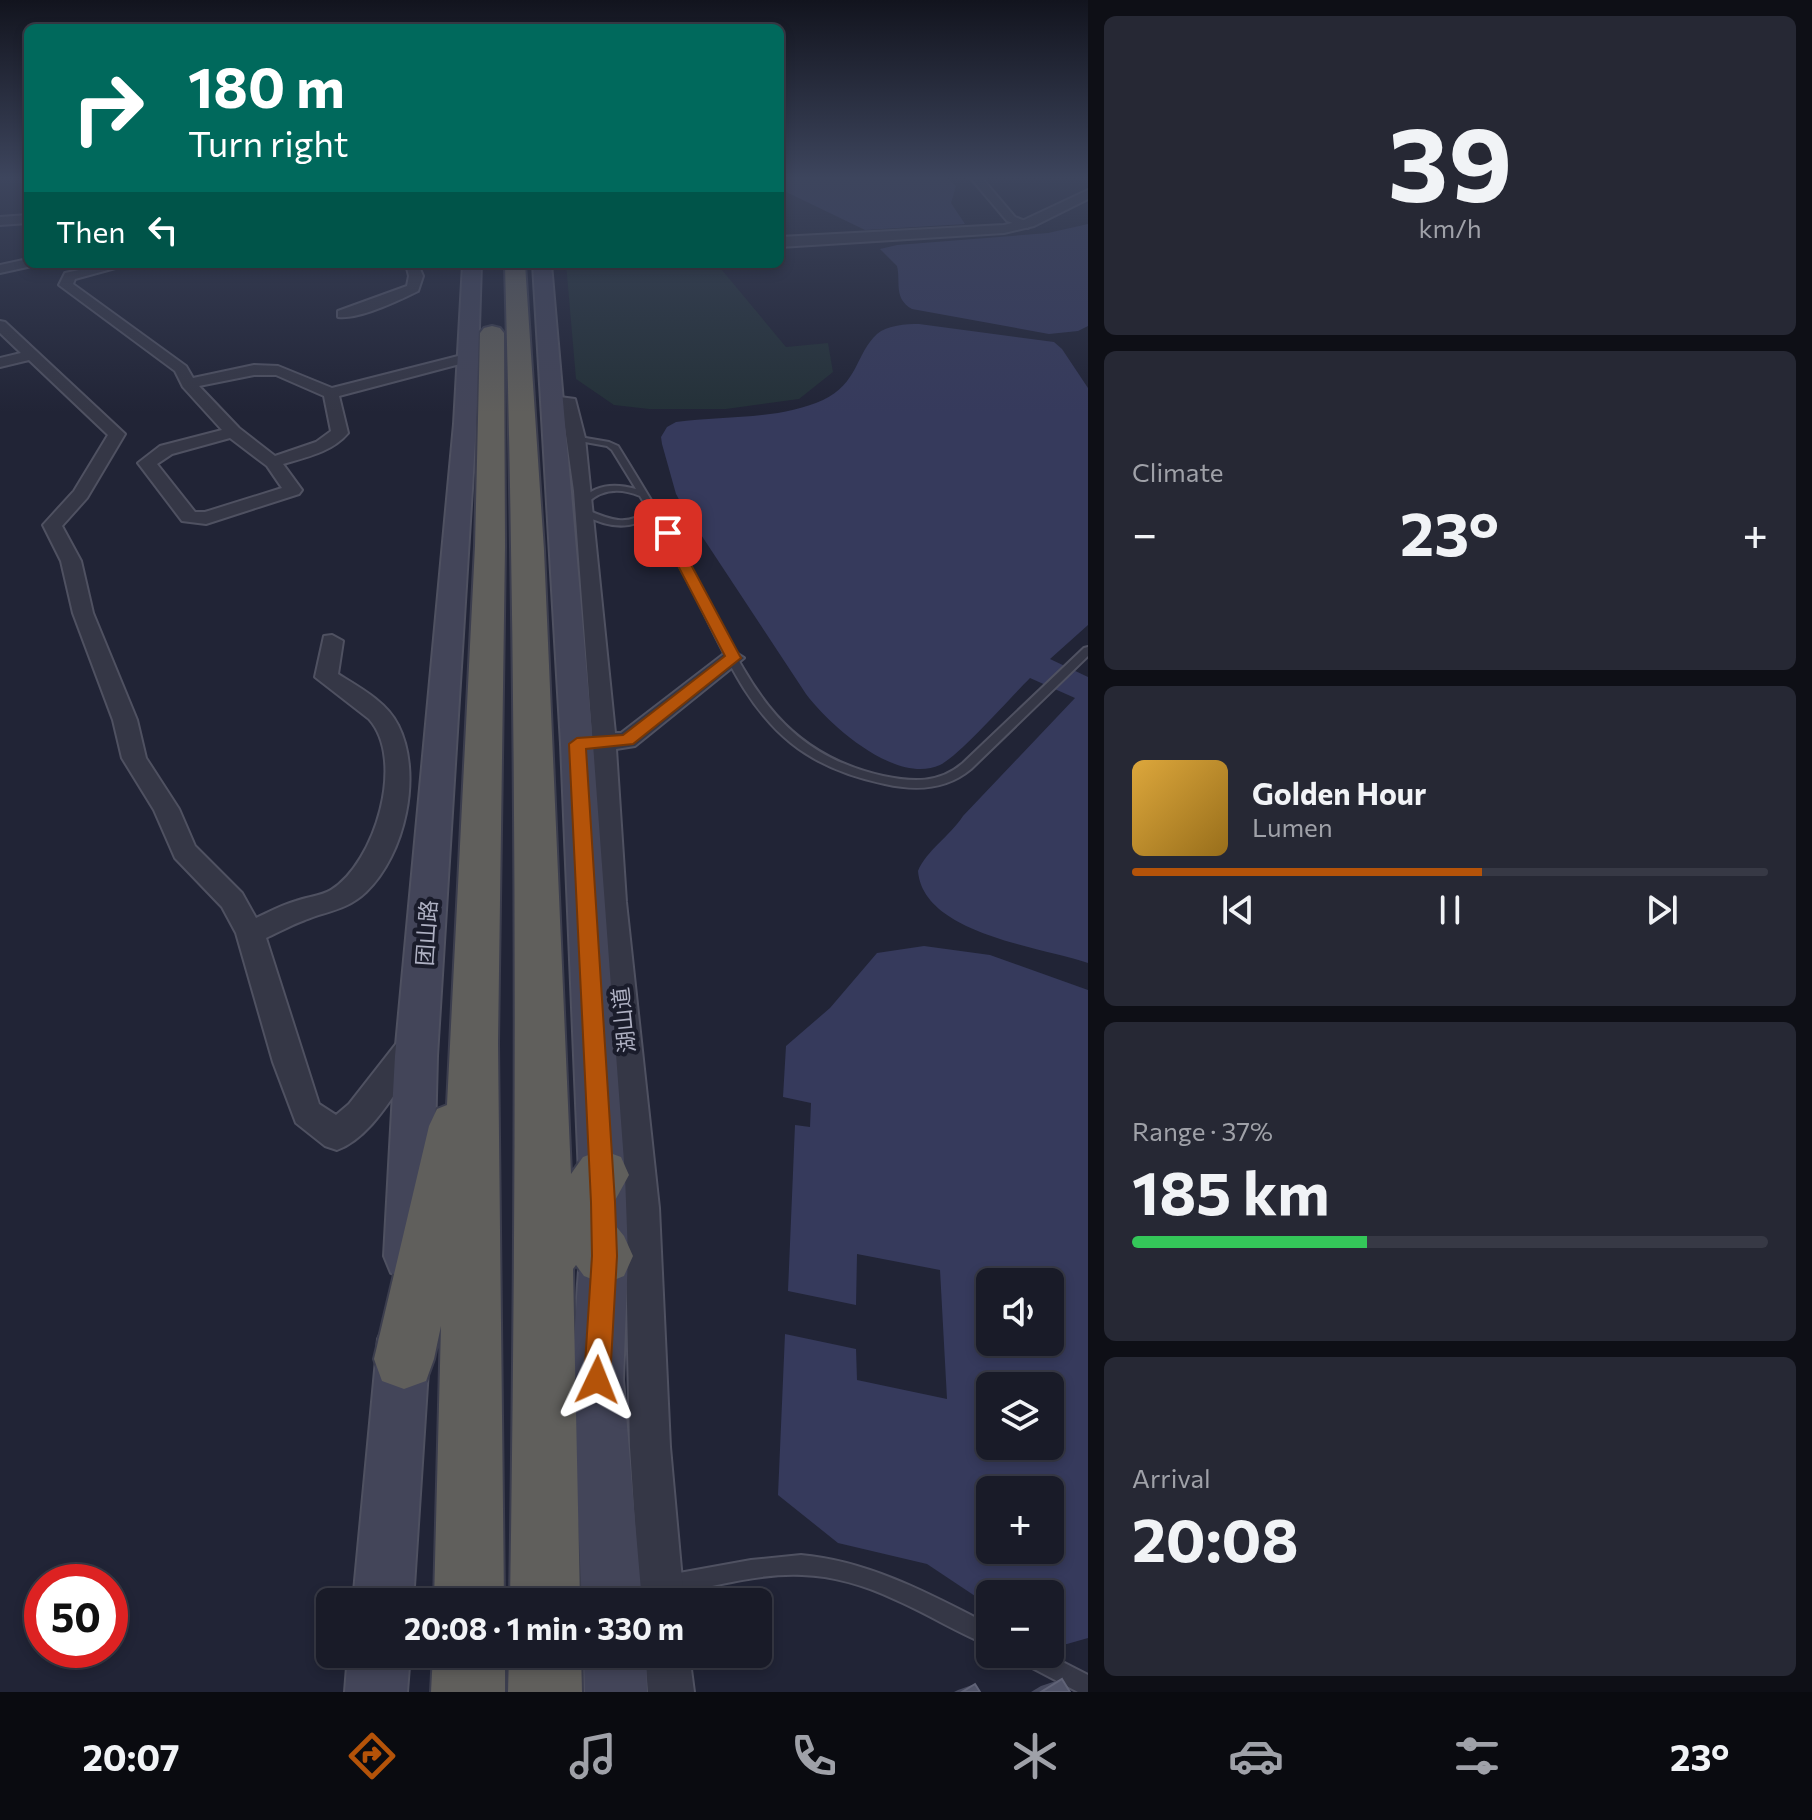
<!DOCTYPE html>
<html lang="en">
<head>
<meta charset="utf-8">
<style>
  body { margin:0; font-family:Commissioner,"Noto Sans SC",sans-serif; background:#262834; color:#f1f3f6; height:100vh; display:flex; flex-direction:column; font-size:30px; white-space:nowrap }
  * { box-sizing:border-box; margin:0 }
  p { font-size:26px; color:#9fa1a8 }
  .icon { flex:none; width:44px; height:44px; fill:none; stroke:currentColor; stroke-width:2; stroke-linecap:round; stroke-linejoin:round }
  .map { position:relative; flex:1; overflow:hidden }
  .panel { display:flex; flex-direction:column; gap:16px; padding:16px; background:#0e0f16; width:724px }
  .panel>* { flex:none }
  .guide { position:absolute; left:24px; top:24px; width:760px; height:244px; border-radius:12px; box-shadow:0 4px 12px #0003,0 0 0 2px #373945; background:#00695c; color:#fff; overflow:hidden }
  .controls { position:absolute; left:976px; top:1268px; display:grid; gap:16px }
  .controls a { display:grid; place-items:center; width:88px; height:88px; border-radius:12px; background:#191b28; box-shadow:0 4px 12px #0003,0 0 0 2px #373945; font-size:40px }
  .speed { position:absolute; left:24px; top:1564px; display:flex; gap:16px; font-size:40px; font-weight:700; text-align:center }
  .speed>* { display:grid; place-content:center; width:104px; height:104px; border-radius:50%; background:#191b28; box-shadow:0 4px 12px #0003,0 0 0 2px #373945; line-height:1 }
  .speed .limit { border:12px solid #d22; background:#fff; color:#111 }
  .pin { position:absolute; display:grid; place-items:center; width:68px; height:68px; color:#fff; margin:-34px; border-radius:16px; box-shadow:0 4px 12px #0006 }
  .me { position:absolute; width:88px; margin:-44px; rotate:2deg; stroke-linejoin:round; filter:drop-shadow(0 0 6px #0008) }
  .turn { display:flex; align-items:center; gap:28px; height:168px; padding:0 32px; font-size:36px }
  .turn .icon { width:104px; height:104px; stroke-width:2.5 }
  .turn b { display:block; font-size:56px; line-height:68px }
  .then { display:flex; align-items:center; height:76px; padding:0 32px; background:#0003; gap:16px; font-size:30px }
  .big { font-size:60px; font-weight:700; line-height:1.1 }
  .panel .card { flex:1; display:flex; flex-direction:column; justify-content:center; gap:12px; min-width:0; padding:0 28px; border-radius:12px; background:#262834 }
  .panel .dial { align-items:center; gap:0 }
  .dial b { font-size:104px; line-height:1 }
  .song { display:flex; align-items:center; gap:24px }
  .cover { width:96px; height:96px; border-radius:12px; background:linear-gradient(135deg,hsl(40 70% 55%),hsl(40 70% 35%)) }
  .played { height:8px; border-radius:4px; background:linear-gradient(90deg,#b45309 55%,#373945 55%) }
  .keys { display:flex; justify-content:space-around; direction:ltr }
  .heat { display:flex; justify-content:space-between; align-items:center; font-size:44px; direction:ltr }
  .charge { height:12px; border-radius:6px; background:linear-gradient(90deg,#34c759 37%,#373945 0) }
  .trip { position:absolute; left:316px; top:1588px; width:456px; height:80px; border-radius:12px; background:#191b28; box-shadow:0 4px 12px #0003,0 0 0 2px #373945; font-weight:700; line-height:80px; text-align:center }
  .tabs { display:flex; height:128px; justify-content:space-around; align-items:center; background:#0a0b10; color:#9fa1a8 }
  .tabs .icon { width:56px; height:56px }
  .tabs .on { color:#b45309 }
  .tabs b { font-size:36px; color:#f1f3f6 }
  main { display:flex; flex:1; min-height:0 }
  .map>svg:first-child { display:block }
  .green { fill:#243138 }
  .water { fill:#363a5c; fill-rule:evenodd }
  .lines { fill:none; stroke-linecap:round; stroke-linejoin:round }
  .service-casing { stroke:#4f5161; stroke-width:4 }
  .minor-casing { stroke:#4f5161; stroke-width:4 }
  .tertiary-casing { stroke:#4f5161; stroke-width:4 }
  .secondary-casing { stroke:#4f5161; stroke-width:4 }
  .trunk-casing { stroke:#3c3e4e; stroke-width:4 }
  .service { fill:#353746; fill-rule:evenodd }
  .minor { fill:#353746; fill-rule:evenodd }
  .tertiary { fill:#353746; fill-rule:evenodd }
  .secondary { fill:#434559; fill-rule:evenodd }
  .trunk { fill:#605f5c; fill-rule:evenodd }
  .wall { fill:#46495e }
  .building { fill:#515469; stroke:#606377; stroke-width:2 }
  .route { fill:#b45309; stroke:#753606; stroke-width:2 }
  .labels { text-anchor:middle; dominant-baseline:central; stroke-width:8; stroke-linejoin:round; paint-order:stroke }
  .street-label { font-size:22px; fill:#afb1c3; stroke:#1a1c2b }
</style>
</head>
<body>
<main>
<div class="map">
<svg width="1088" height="1692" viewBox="0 0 1088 1692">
  <rect width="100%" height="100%" fill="#212436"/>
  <!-- green -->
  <path class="green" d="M566 264H717L786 347 828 343 833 372 799 399 726 409H649L614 405 576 379Z"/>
  <!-- water -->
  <g class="water">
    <path d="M780 176H946L956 186 951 203 965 224 865 230 780 189Z"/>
    <path d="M1088 224V326L1078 331 1049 334 912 309C893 298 901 282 897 266L880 249 897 245 1048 233Z"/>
    <path d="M919 324 1054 342 1062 349 1088 388V625L1050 659 1088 677V963C1041 947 923 934 918 871 926 851 950 836 963 816L1075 698 1030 678C1012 696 959 756 940 765 897 785 831 727 806 694L686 512 676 494 662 444 661 437 667 427 676 422C723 416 779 420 823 400 858 384 856 353 877 334 887 325 906 324 919 324Z"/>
    <path d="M924 946 990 955 1088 990V1638L1067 1644H1050V1594H990V1606L927 1564 838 1543 778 1495 785 1334 856 1349 857 1380 947 1399 940 1270 857 1254 856 1305 788 1291 795 1125 810 1127 811 1103 783 1097 786 1046 830 1008 877 953ZM990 1282H1050V1342H990ZM990 1386H1050V1446H990ZM990 1490H1050V1550H990Z"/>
  </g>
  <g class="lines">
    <defs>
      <g id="service">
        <path d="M574 436 609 442 618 446C646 491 673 536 698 582 745 672 772 751 883 776 912 782 939 784 963 763L1084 648 1088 647V656L971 769C946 790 916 791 885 784 851 777 817 764 791 743 746 707 723 650 698 601 683 571 667 543 651 515 630 532 604 526 582 514V510L585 509C606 518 628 529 648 509L640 496C621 488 603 488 587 503H581L580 501C595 484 615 483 636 489L612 450 607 446 574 440Z"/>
        <path d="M801 1555C869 1561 930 1594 990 1625V1646C958 1633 928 1614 896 1600 867 1586 834 1576 802 1575 757 1573 712 1587 668 1595L661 1592 658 1585 661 1578 668 1575 751 1560Z"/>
        <path d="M1016 1654H1047L1088 1675V1692H1078L1019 1661Z"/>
      </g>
      <g id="minor">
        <path d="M969 176H980L1015 217 1028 222V228L1007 221Z"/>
        <path d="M28 259V264L32 266 0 273V265Z"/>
        <path d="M107 264H130L75 279 73 284 186 366 193 378 254 365 278 366 332 388 470 353 477 357 475 360 339 396 348 433C332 452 307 457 283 464L302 490 299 494 206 524 182 521 138 463 160 446 222 430 183 387 175 371 59 285 65 273ZM254 375H276L324 396 331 431 316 442 275 456 239 428 199 386ZM230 438 267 466 282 488 205 512H195L157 464 172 454Z"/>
        <path d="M406 264H418L423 276 418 291C400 300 358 320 338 317V311L407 286 409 276Z"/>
        <path d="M0 321 5 322 125 434 87 498 62 526 81 561 93 613 137 720 146 758 179 809 195 846 242 893 256 918C269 912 282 905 296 901 307 897 321 896 331 890 375 863 406 760 369 719L315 677 324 636 332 635 343 641 338 674C359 687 387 702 398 725 423 774 405 855 366 892 347 910 327 911 305 920 291 925 279 932 266 938L319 1104 336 1115 349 1104 396 1044C408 1039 415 1042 427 1047L431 1056 427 1065 413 1068C392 1096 371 1137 337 1150L325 1146 296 1123 273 1062 236 933 222 907 175 858 154 810 122 758 113 720 73 613 61 561 43 525 74 491 108 435 29 360 0 367V358L21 353 0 333Z"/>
        <path d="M552 396 575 399 585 438 615 733H621L725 653 733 651 744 658 635 746 616 749 626 902 659 1208 670 1447 684 1602H640L630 1447 625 1208 598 902 593 751 581 749 577 743 581 737 592 735 574 491 562 406 546 404 544 401Z"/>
        <path d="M645 1654H689L694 1692H648Z"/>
      </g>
      <g id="tertiary">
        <path d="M1088 190V199L1034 226 1004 233 780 247V237L1004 225 1024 220Z"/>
        <path d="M28 215V223L0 225V217Z"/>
      </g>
      <g id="secondary">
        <path d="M463 264H481L476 424 437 1056 432 1256 425 1273 408 1280 391 1273 384 1256 395 1056 454 424Z"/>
        <path d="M533 264H551L593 744 625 1175 628 1256 623 1380 642 1602H582L571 1380 580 1256 579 1175 561 744Z"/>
        <path d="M404 1313 422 1321 430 1339 413 1602H353L378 1339 386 1321Z"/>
        <path d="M348 1654H410L407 1692H345Z"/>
        <path d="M584 1654H646L647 1692H585Z"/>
      </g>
      <g id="trunk">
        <path d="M505 264H525L544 550 571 1174 583 1157 602 1150 621 1157 629 1175 607 1215 624 1236 633 1256 624 1276 604 1284 584 1276 576 1265 573 1269 580 1602H510C517 1156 517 710 505 264Z"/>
        <path d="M492 326 500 328 504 333 505 546 498 1043 504 1602H434L441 1326 434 1359 426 1381 404 1389 382 1381 374 1359 429 1126 437 1109 447 1105 475 546 480 333 484 328Z"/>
        <path d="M433 1654H505V1692H431Z"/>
        <path d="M509 1654H581L582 1692H508Z"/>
      </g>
    </defs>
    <!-- service casing -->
    <use href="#service" class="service-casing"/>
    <!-- minor casing -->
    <use href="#minor" class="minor-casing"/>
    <!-- tertiary casing -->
    <use href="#tertiary" class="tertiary-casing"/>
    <!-- secondary casing -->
    <use href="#secondary" class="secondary-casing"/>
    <!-- trunk casing -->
    <use href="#trunk" class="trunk-casing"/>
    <!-- service -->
    <use href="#service" class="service"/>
    <!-- minor -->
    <use href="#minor" class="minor"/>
    <!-- tertiary -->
    <use href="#tertiary" class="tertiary"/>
    <!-- secondary -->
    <use href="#secondary" class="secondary"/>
    <!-- trunk -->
    <use href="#trunk" class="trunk"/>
  </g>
  <!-- wall -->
  <g class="wall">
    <path d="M1062 1679 1070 1692H1031L1041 1686Z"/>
    <path d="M975 1684 980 1692H954L958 1690Z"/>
  </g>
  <!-- building -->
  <g class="building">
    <path d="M1062 1679 1070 1692H1041Z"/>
    <path d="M975 1684 980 1692H962Z"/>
  </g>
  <!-- sky -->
  <linearGradient id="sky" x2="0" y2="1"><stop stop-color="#12141e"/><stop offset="0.43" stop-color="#3d455d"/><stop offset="1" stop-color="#3d455d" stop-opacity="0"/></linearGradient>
  <rect width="1088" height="413" fill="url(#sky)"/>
  <!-- route -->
  <path class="route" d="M668 529 674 533 741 658 633 744 586 749 615 1202 617 1256 610 1380 606 1389 597 1393 588 1389 584 1380 592 1256 591 1202 569 744 577 738 623 735 725 656 661 533Z"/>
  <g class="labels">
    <!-- street labels -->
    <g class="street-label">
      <text transform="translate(426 933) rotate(-86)">团山路</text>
      <text transform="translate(623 1020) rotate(-96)">湖山道</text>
    </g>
  </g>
</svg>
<div class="controls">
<a><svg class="icon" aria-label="sound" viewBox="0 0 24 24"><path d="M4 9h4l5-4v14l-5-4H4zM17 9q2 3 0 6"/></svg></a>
<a><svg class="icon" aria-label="layers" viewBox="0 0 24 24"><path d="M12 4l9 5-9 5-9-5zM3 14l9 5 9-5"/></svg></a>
<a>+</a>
<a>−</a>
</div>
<div class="speed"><div class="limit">50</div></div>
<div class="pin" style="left:668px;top:533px;background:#d93025"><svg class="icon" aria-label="arrive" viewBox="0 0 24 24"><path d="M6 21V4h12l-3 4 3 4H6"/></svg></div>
<svg class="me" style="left:597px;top:1380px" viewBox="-20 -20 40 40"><path d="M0-17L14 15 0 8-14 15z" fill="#b45309" stroke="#fff" stroke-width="4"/></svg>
<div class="trip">20:08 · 1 min · 330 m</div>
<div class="guide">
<div class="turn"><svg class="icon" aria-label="right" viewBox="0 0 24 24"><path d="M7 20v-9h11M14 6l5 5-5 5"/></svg><div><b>180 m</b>Turn right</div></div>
<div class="then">Then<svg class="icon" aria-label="left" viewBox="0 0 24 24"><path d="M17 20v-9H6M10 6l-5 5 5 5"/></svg></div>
</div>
</div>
<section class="panel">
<div class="card dial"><b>39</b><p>km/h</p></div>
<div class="card"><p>Climate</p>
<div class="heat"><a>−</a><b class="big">23°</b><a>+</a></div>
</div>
<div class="card">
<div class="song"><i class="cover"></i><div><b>Golden Hour</b><p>Lumen</p></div></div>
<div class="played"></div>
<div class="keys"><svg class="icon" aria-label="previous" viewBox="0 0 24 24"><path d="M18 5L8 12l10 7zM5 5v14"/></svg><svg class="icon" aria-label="pause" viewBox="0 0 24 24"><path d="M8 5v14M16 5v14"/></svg><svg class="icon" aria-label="next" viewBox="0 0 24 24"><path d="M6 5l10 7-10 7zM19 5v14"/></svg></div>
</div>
<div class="card"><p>Range · 37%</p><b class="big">185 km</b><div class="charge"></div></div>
<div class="card"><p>Arrival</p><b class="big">20:08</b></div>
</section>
</main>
<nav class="tabs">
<b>20:07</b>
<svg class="icon on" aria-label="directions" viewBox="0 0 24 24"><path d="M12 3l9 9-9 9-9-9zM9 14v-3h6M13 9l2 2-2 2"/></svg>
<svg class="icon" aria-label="music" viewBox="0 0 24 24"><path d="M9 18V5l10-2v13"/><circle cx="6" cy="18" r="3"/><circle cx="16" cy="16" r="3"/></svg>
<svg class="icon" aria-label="phone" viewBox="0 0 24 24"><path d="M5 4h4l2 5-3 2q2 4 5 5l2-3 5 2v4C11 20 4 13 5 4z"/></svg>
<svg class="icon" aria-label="climate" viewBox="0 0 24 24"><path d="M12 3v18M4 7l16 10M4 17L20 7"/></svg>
<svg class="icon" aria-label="car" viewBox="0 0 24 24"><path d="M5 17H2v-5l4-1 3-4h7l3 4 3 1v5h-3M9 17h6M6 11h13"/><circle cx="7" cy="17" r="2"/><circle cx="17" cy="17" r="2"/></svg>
<svg class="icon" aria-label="filters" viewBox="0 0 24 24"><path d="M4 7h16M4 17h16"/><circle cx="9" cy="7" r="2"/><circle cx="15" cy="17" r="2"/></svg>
<b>23°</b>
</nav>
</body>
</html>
